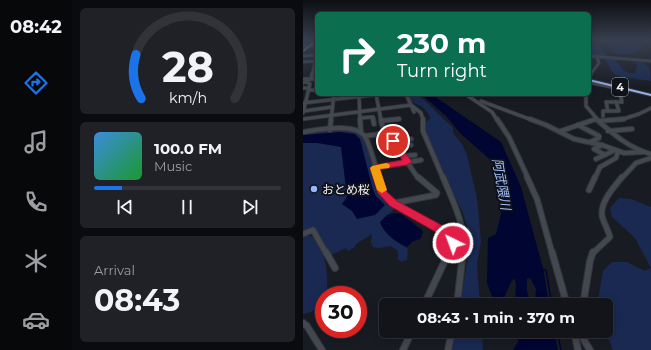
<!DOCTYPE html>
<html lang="en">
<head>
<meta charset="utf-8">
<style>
  body { margin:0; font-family:Montserrat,"Noto Sans JP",sans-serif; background:#1f2127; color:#f1f3f6; height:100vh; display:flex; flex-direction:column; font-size:15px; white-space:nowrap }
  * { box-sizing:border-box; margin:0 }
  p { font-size:13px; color:#9c9ea2 }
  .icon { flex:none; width:22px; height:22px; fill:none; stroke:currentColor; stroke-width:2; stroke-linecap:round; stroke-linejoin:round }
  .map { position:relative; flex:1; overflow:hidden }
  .drawer { display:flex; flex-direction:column; gap:8px; padding:8px; background:#0a0b0e; width:231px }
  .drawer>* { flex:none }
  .banner { position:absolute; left:12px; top:12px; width:276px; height:84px; border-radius:6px; box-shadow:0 2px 10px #0003,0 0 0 1px #313339; background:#0b6e4f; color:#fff; overflow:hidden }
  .speed { position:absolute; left:12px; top:286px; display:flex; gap:8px; font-size:20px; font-weight:700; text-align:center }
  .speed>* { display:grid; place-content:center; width:52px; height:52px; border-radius:50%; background:#12141a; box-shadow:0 2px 10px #0003,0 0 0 1px #313339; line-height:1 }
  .speed .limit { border:6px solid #d22; background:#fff; color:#111 }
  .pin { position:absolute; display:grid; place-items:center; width:34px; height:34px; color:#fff; margin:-17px; border:2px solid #fff; border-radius:50%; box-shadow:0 1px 4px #0007 }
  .me { position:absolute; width:44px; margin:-22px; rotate:318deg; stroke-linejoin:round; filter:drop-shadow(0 0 3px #0008) }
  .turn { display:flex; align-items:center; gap:14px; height:84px; padding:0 16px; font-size:18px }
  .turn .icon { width:52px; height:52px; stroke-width:2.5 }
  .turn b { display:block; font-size:28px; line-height:34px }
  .big { font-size:30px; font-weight:700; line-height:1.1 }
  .drawer .card { flex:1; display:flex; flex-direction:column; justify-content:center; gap:6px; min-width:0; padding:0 14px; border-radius:6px; background:#1f2127 }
  .drawer .dial { align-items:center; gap:0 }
  .dial svg { height:104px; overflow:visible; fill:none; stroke:#313339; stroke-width:7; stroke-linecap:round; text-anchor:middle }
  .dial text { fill:#f1f3f6; stroke:none }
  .song { display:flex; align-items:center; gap:12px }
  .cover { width:48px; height:48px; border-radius:6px; background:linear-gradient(135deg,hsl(210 70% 55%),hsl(130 70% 35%)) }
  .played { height:4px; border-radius:2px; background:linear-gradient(90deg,#1a73e8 15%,#313339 15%) }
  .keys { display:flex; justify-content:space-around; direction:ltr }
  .trip { position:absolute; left:76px; top:298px; width:234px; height:40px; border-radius:6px; background:#12141a; box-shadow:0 2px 10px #0003,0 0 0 1px #313339; font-weight:700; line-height:40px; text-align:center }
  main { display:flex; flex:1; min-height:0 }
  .tab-bar { display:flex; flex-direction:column; width:72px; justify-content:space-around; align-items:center; background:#07080a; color:#9c9ea2 }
  .tab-bar .icon { width:28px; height:28px }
  .tab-bar .on { color:#1a73e8 }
  .tab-bar b { font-size:18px; color:#f1f3f6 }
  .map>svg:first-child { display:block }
  .green { fill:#192952 }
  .water { fill:#010531 }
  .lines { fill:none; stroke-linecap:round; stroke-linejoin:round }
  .stream { stroke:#010531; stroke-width:1.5 }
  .minor-far4-casing { stroke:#33353a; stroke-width:3.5 }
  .minor-far3-casing { stroke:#33353a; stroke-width:4.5 }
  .minor-far2-casing { stroke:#33353a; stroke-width:6 }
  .minor-far1-casing { stroke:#33353a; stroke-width:7 }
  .minor-casing { stroke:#33353a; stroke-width:8 }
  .highway-casing { stroke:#33353a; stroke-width:2 }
  .minor-far4 { stroke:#43474f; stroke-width:2.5 }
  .minor-far3 { stroke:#43474f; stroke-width:3 }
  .minor-far2 { stroke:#43474f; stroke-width:4 }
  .minor-far1 { stroke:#43474f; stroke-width:5 }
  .minor { stroke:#43474f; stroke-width:6 }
  .highway { fill:#98b2ee; fill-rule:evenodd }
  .rail-casing { stroke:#b8bbc0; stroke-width:2 }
  .rail { stroke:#0f1219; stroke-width:1; stroke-dasharray:1.5; stroke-linecap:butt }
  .route { fill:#e11d48; stroke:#92132f }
  .slow { fill:#f59e0b }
  .poi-dot { fill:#97b6fd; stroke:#0f1219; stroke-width:1.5 }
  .labels { text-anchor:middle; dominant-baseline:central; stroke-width:4; stroke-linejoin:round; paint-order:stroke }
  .shield { fill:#0f1219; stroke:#acafb4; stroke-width:1 }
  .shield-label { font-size:11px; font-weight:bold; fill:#f0f2f7 }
  .poi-label { font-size:12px; fill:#f0f2f7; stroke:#0f1219; text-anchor:start }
  .water-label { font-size:13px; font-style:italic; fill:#a5c0fe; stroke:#0f1219 }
</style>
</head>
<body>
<main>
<nav class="tab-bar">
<b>08:42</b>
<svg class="icon on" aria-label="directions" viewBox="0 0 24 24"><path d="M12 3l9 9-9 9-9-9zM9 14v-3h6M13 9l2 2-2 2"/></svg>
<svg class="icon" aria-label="music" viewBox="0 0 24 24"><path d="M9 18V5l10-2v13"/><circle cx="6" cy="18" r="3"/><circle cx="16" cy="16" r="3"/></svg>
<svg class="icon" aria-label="phone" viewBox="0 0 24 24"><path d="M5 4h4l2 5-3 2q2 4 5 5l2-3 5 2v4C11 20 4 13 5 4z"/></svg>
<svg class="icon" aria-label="climate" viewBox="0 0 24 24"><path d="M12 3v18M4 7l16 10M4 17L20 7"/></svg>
<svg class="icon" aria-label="car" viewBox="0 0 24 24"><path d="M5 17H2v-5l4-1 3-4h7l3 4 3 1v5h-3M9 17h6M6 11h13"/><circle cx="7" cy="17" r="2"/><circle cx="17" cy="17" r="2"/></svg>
</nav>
<section class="drawer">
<div class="card dial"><svg viewBox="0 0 100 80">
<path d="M14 69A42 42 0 1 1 86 69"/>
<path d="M14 69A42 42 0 0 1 10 35" stroke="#1a73e8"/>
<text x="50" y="56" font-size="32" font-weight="700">28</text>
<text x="50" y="72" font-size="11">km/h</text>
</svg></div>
<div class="card">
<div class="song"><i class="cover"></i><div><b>100.0 FM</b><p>Music</p></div></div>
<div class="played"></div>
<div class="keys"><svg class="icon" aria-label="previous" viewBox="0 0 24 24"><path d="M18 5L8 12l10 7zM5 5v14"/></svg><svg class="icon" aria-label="pause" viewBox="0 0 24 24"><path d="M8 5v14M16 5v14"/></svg><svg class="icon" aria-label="next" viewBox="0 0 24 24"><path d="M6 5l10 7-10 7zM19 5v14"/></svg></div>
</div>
<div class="card"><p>Arrival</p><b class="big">08:43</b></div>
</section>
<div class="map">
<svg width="348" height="350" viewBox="0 0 348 350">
  <rect width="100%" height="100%" fill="#181b22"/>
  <!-- green -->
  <g class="green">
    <path d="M286 40H314L341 45 343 47C330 55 321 57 306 51L311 47 301 44 297 45 304 56 312 59 320 70 326 73H332L334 66 332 62H340L347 69 348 81 319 77 311 74 302 60 299 56 286 55Z"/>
    <path d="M105 94H115L150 128V133L159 144 164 155 174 198 178 241 174 264 177 305H157L166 251 165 230 160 213 139 170 125 138 120 124 128 118 120 107 109 102Z"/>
    <path d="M35 129 53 131 62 138 77 191 94 206 80 220 88 237 105 249 104 260 98 262 95 259V251L88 246 76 248 70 247 68 243 69 234 53 244 52 247 45 251 43 248 26 256 10 229 0 233V133Z"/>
    <path d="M316 198 328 199 348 207V350H310L302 331 303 305H294L300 271 309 262H324L342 271 348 268 332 238 309 217 307 208Z"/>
    <path d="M0 236H8C24 248 25 276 24 295H21V302L8 312 0 314Z"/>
    <path d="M152 331H179L180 350H147Z"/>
  </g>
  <!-- water -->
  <g class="water">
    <path d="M118 94H128L198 142 218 187 241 272 246 305H234L232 300 233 289 227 278 224 279V290L227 305H212L213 284 211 278 207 284 198 305H189V296L184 283 185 238 193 234 198 214 197 193 190 162 158 134 143 116Z"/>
    <path d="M37 132 52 134 57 139 70 190 73 196 82 205 72 215 54 219 49 211 39 204 44 197 38 147 14 143H0V135Z"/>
    <path d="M91 213 98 214 119 230 120 233 117 239 109 242 104 247C94 243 80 233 77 222L84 215Z"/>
    <path d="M211 331H226V333L227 331H251L255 350H210L216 340 209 338Z"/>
  </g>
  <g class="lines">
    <!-- stream -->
    <g class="stream">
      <path d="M240 270H243L249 305"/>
      <path d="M254 331 258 350"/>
    </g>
    <defs>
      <g id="minor-far4">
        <path d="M0 46H2"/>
        <path d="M8 46 14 45"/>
        <path d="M0 56 14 55"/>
        <path d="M286 56 348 61"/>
        <path d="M0 62 14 61"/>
        <path d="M9 75 14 54"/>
        <path d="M287 75 296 63 294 57"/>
      </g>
      <g id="minor-far3">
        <path d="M286 77 288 74"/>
        <path d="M0 79H14"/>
        <path d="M286 82 318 89"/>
        <path d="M0 83 8 79 9 74"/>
        <path d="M0 88H6"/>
        <path d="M5 90H14"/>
        <path d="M56 94 57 120"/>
        <path d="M73 94 78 120"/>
        <path d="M103 94 111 112"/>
        <path d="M162 94 189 112 194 120"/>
        <path d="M283 94V106L295 120"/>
        <path d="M178 101 229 120"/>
        <path d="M0 103 78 94"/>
        <path d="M1 111 29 107"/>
        <path d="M305 111 303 102H319L317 93 319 87"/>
        <path d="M0 113 7 84 3 82"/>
        <path d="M300 116V111H316L313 102"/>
        <path d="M57 118 70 117V120"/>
        <path d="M0 119 108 105 118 113 120 120"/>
        <path d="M28 120 31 94"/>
        <path d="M87 120 96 119"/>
        <path d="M290 120 293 119"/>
        <path d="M317 120 336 114 348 108"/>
      </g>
      <g id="minor-far2">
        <path d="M57 119 58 133"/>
        <path d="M70 119 71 124"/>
        <path d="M78 119 79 125 115 178"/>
        <path d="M120 119V131L140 178"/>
        <path d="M194 119 206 137 225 178"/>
        <path d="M227 119 243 125 271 139 299 145 321 153 340 152"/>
        <path d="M293 119C310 134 326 148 348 154"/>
        <path d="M78 121 96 119"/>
        <path d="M296 121 321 119"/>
        <path d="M275 125 296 136V138L287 142"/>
        <path d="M27 130 28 119"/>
        <path d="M258 131 293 119"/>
        <path d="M305 131 329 129"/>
        <path d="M0 132C14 130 53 122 62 137 68 146 72 167 76 178"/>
        <path d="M62 136 85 133"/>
        <path d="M91 141 108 139"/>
        <path d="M299 145 291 149 302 155"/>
        <path d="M94 147 108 145"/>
        <path d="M101 156 112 155"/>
        <path d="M293 159 312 150"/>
        <path d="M72 168 118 160"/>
        <path d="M292 178 297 167 313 158 315 151"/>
        <path d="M319 178 333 163 348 158"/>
      </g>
      <g id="minor-far1">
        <path d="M75 177 81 195 91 203 149 236 151 239 145 253"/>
        <path d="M140 177C150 202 163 225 160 253"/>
        <path d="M224 177 234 199 249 253"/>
        <path d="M286 190 292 177"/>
        <path d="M91 203 133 195 134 193 115 177"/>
        <path d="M0 234 10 230 23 253"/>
        <path d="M290 253 307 237C305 230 301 223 299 216 297 202 311 187 319 177"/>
      </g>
      <g id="minor">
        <path d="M23 252 32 268"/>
        <path d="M249 252 264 305"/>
        <path d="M121 305 146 252"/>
        <path d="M154 305 160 252"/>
        <path d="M280 305 287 261 290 252"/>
        <path d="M0 323 4 326 19 350"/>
        <path d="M271 331 275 350"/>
        <path d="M279 331 281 340 287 350"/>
        <path d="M100 350 109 331"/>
        <path d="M145 350 149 331"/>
      </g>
      <path id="highway" d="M286 79 348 94V96L286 81Z"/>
    </defs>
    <!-- minor-far4 casing -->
    <use href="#minor-far4" class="minor-far4-casing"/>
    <!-- minor-far3 casing -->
    <use href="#minor-far3" class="minor-far3-casing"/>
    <!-- minor-far2 casing -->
    <use href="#minor-far2" class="minor-far2-casing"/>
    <!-- minor-far1 casing -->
    <use href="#minor-far1" class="minor-far1-casing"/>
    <!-- minor casing -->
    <use href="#minor" class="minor-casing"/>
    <!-- highway casing -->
    <use href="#highway" class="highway-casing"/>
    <!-- minor-far4 -->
    <use href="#minor-far4" class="minor-far4"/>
    <!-- minor-far3 -->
    <use href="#minor-far3" class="minor-far3"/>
    <!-- minor-far2 -->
    <use href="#minor-far2" class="minor-far2"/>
    <!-- minor-far1 -->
    <use href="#minor-far1" class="minor-far1"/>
    <!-- minor -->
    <use href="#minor" class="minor"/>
    <!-- highway -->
    <use href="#highway" class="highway"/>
    <defs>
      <path id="rail" d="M0 51 14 40"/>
    </defs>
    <!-- rail casing -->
    <use href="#rail" class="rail-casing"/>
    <!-- rail -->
    <use href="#rail" class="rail"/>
  </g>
  <!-- sky -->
  <linearGradient id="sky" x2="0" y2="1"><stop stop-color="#0d0f13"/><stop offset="0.45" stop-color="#373f4f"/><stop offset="1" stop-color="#373f4f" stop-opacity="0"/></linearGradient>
  <rect width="348" height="89" fill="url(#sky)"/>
  <!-- route -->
  <path class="route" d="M90 139 93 140 109 162 104 165 77 169 84 192 94 201 153 233 157 239 154 246 150 247 146 246 145 243V239L87 206 75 193 67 168 72 165 99 160 87 141Z"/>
  <!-- slow -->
  <path class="slow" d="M83 163 86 164 87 166 86 168 77 169 84 190 79 193 74 190 67 168 69 166Z"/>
  <!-- markers -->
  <circle class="poi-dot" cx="11" cy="189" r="4"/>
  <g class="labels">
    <!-- shield labels -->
    <rect class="shield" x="309" y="78" width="16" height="18" rx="3"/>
    <g class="shield-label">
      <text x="317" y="87">4</text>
    </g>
    <!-- poi labels -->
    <g class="poi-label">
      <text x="19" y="189">おとめ桜</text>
    </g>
    <!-- water labels -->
    <g class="water-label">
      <text transform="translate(199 184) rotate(80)">阿武隈川</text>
    </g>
  </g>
</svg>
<div class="speed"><div class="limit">30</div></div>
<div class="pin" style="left:90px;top:141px;background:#d93025"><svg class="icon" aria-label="arrive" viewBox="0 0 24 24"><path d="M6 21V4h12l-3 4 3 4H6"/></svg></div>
<svg class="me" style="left:150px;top:243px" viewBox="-20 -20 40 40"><circle r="17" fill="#e11d48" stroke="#fff" stroke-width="3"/><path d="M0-11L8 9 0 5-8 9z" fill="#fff"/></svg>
<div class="trip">08:43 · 1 min · 370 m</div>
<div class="banner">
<div class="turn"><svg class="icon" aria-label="right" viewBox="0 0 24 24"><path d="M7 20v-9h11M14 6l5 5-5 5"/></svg><div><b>230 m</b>Turn right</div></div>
</div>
</div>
</main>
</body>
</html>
